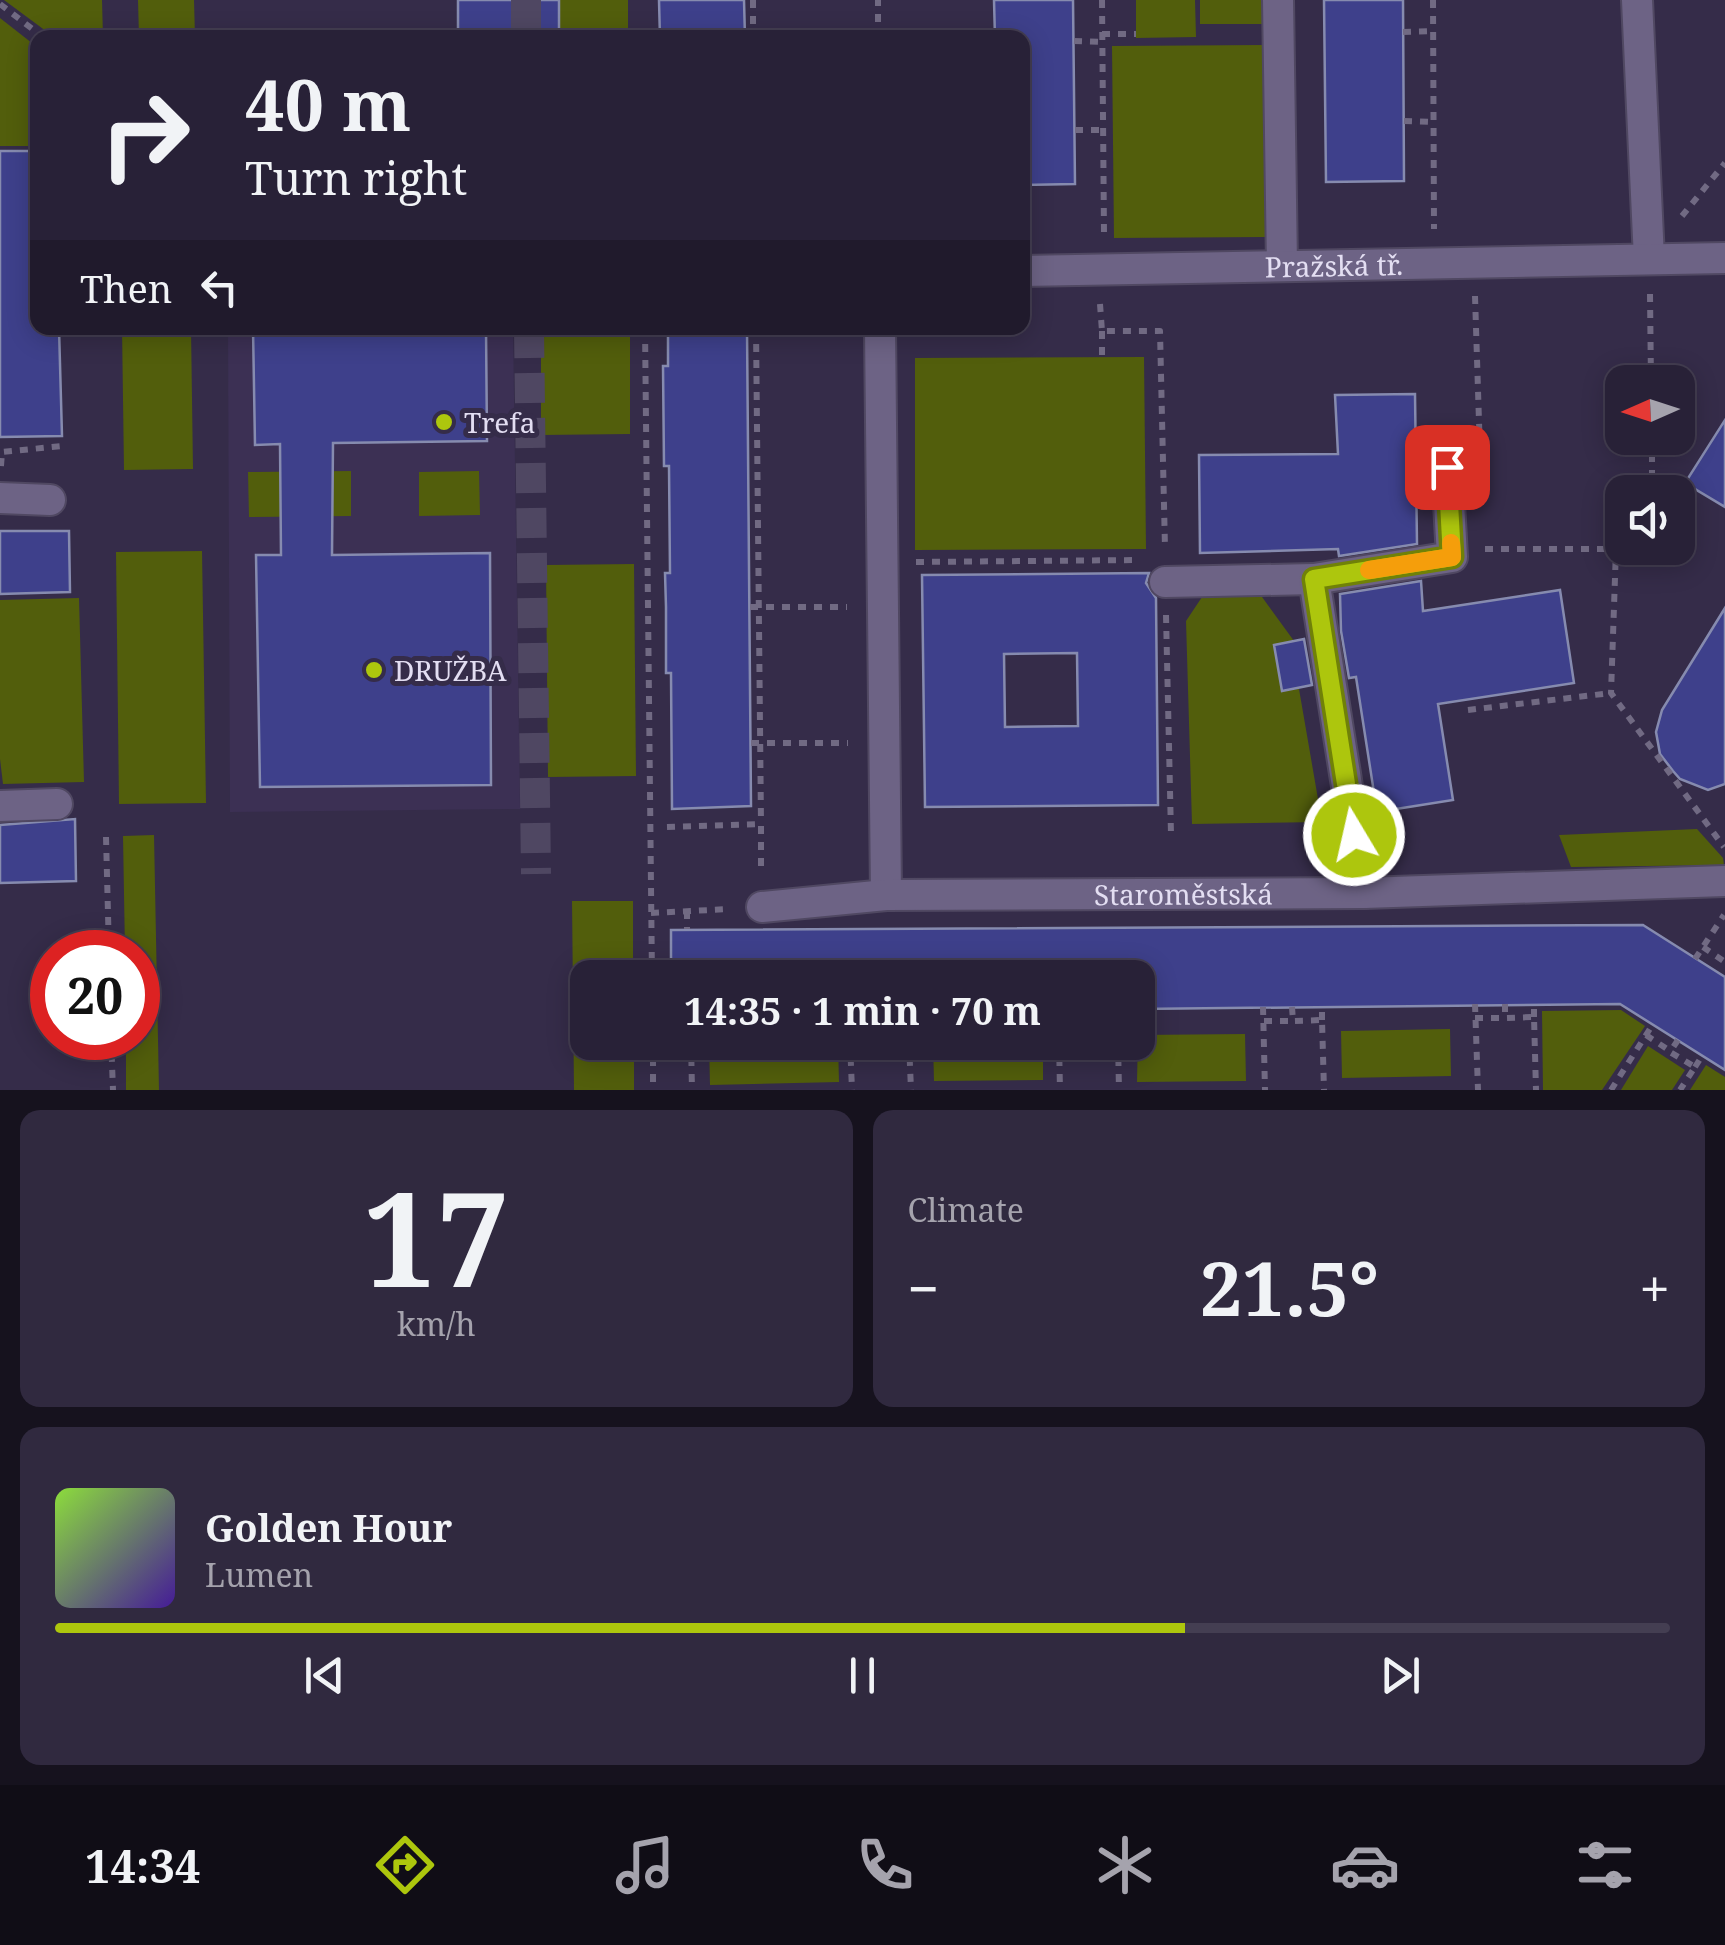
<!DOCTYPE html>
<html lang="en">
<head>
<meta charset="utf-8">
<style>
  body { margin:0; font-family:"Noto Serif",serif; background:#30293f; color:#f1f3f6; height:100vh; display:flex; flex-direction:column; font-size:38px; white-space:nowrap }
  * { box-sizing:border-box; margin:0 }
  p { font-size:32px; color:#a5a3ad }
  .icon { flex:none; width:55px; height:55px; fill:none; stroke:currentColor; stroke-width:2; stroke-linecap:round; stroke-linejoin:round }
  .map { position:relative; height:1090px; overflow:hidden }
  .details { display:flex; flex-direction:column; gap:20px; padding:20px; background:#16121e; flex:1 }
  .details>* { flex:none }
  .top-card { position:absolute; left:30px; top:30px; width:1000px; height:305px; border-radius:20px; box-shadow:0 5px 25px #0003,0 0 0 2px #443e52; background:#282137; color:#f1f3f6; overflow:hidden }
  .needle { width:65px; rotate:267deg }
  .controls { position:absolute; left:1605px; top:365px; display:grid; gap:20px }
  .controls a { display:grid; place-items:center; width:90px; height:90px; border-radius:20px; background:#282137; box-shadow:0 5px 25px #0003,0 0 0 2px #443e52; font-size:50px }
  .speed { position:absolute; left:30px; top:930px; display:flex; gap:20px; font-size:50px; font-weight:700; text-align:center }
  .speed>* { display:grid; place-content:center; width:130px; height:130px; border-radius:50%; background:#282137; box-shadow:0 5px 25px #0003,0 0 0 2px #443e52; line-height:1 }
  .speed .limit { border:15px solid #d22; background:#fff; color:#111 }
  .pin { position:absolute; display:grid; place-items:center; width:85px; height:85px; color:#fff; margin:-42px; border-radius:20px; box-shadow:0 5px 15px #0006 }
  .me { position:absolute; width:110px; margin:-55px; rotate:351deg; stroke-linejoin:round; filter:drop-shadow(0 0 8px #0008) }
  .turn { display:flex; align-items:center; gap:35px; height:210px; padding:0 50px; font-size:45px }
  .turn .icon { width:130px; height:130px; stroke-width:2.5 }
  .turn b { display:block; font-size:70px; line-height:85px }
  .then { display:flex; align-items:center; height:95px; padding:0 50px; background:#0003; gap:20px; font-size:38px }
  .big { font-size:75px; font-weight:700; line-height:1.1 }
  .details .card { flex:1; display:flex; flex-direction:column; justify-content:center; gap:15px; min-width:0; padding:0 35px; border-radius:20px; background:#30293f }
  .details .dial { align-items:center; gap:0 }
  .dial b { font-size:130px; line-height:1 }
  .song { display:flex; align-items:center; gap:30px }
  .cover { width:120px; height:120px; border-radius:15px; background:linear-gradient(135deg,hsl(90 70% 55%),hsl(260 70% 35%)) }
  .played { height:10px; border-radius:5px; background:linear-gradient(90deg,#adc60d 70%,#443e52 70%) }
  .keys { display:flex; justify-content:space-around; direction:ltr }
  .heat { display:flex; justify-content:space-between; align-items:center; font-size:55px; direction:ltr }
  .details .tiles { flex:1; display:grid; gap:20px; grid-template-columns:1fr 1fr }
  .card:last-child { grid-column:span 2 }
  .trip { position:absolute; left:570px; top:960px; width:585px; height:100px; border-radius:20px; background:#282137; box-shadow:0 5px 25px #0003,0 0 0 2px #443e52; font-weight:700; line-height:100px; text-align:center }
  .dock { display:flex; height:160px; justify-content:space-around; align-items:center; background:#100d16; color:#a5a3ad }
  .dock .icon { width:70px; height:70px }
  .dock .active { color:#adc60d }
  .dock b { font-size:45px; color:#f1f3f6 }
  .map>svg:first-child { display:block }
  .built { fill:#3c3054 }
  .green { fill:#525e0c }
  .building { fill:#3e408b; stroke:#868baf; stroke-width:2.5; fill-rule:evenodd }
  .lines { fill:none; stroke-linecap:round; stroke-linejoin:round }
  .minor-tunnel { stroke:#4f4762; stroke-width:30; stroke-dasharray:30 15; stroke-linecap:butt }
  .minor-casing { stroke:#504862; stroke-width:34 }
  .path { stroke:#716a83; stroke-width:6; stroke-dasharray:8 8; stroke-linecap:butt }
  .minor { stroke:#6d6385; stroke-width:30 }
  .route-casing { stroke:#708108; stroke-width:25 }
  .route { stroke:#adc60d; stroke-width:18 }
  .slow { stroke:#f59e0b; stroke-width:18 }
  .poi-dot { fill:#adc60d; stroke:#352c49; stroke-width:4 }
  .labels { text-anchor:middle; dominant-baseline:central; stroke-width:10; stroke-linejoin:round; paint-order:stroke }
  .street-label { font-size:28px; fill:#e3def2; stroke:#352c49 }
  .poi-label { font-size:28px; fill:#e3def2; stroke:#352c49; text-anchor:start }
</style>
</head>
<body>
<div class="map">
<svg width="1725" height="1090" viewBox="0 0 1725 1090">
  <rect width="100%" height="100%" fill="#352c49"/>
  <!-- built -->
  <path class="built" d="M228 328H513L520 809 230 812Z"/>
  <!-- green -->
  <g class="green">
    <path d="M4 0H102L103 37H54Z"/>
    <path d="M138 0H194L195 37H139Z"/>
    <rect x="559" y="0" width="69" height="37"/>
    <path d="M1136 0H1195L1196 37 1136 38Z"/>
    <rect x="1200" y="0" width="64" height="24"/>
    <path d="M0 18 37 47V146H0Z"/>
    <path d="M1264 45 1266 237 1114 238 1112 46Z"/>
    <path d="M122 328H191L193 469 124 470Z"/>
    <path d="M541 328H630V434L541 435Z"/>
    <path d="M1144 357 1146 549 915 550V358Z"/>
    <path d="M351 471V516L249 517 248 472Z"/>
    <path d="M479 471 480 515 419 516V472Z"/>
    <path d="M202 551 206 803 119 804 116 552Z"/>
    <path d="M634 564 636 776 548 777 546 565Z"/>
    <path d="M1257 590 1294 641 1274 646 1282 690 1299 689 1322 822 1192 824 1186 621 1204 594Z"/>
    <path d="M79 598 84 782 3 784 0 759V600Z"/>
    <path d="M1697 829 1723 858 1724 865 1571 867 1559 835Z"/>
    <path d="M154 835 159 1090H126V1038H138V952H125L123 836Z"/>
    <path d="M572 901H633V977L588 978V1042L634 1043V1090H574Z"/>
    <path d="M1621 1010 1645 1026 1602 1090H1543L1542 1011Z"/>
    <path d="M1450 1029 1451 1076 1342 1078 1341 1031Z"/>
    <path d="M1245 1034 1246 1081 1137 1082 1138 1035Z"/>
    <path d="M709 1043H838L839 1082 710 1085Z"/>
    <path d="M933 1043H1043V1080L934 1081Z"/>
    <path d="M1648 1046 1685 1070 1672 1090H1621Z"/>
    <path d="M1706 1065 1725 1077V1090H1690Z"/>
  </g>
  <!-- building -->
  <g class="building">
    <rect x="458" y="0" width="101" height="38"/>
    <path d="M659 0H744L745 38H660Z"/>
    <path d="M994 0H1073L1075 184 1022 185V38H995Z"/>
    <path d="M1324 0H1403L1404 181 1326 182Z"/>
    <path d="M0 151H38V328H59L62 436 0 437Z"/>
    <path d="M253 328H486L487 441 333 443 332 555 490 553 491 785 260 787 256 555H281L280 444 255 445Z"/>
    <path d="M668 328H747L751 806 672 809 671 673H666V607L665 573H670L669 466H664L663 366H668Z"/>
    <path d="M1415 394 1417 544 1339 556 1338 549 1200 553 1199 455 1338 454 1335 395Z"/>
    <path d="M1725 420V507L1685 483Z"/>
    <path d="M0 531H69L70 592 0 594Z"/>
    <path d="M1149 573 1146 583 1156 598 1158 805 925 807 922 575ZM1077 653 1078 726 1005 727 1004 654Z"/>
    <path d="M1421 581 1423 611 1560 590 1574 683 1438 704 1453 800 1377 812 1356 677 1349 678 1341 631 1340 594Z"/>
    <path d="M1725 608V784L1708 790 1680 779 1673 771 1660 754 1656 732 1662 710Z"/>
    <path d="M1304 639 1312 685 1282 691 1274 645Z"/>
    <path d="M75 819 76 881 0 883V825Z"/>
    <path d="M1643 925 1725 977V1070L1620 1004 1138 1009V978H671V930Z"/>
  </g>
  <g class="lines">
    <!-- minor-tunnel -->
    <g class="minor-tunnel">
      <path d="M526 0V38"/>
      <path d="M529 328 536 874"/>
    </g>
    <defs>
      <g id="minor">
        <path d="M1278 0 1282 266"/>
        <path d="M1637 0 1649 259"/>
        <path id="s1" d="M1022 271 1725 258"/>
        <path d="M880 328 886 895"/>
        <path d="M0 498 50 500"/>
        <path d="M1165 582 1314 579"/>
        <path d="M0 806 57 804"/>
        <path d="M1364 893 1314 579 1452 557 1447 467"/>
        <path id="s2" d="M762 907 886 895 1364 893 1725 881"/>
      </g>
    </defs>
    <!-- minor casing -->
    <use href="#minor" class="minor-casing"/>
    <!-- path -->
    <g class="path">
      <path d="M753 0V38"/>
      <path d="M1102 0 1104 234"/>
      <path d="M1433 0 1434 229"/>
      <path d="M0 4 44 38"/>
      <path d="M1403 32 1433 31"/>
      <path d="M1102 34H1136"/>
      <path d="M878 38V0"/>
      <path d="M1074 41 1102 42"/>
      <path d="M1404 121 1433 122"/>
      <path d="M1075 130H1102"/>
      <path d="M1682 216 1725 163"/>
      <path d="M1650 294 1651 382"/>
      <path d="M1475 296 1480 453"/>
      <path d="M1100 304 1102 331H1160L1165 548"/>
      <path d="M645 328 652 978"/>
      <path d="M756 328 761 824"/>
      <path d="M1102 331V358"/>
      <path d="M1652 438V492"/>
      <path d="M1 466 2 452 62 446"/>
      <path d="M1485 549H1616L1611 693 1724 847"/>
      <path d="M1616 549H1670"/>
      <path d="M916 562 1139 560"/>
      <path d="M750 607H847"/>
      <path d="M1166 615 1171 834"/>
      <path d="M1468 710 1611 693"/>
      <path d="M751 743H848"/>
      <path d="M667 827 761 824V872"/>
      <path d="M106 837 109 952"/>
      <path d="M687 911V929"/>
      <path d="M651 913 730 909"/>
      <path d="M1703 947 1725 962"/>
      <path d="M1695 959 1724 915"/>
      <path d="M1475 1004 1478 1090"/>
      <path d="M1505 1004V1018L1534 1017 1536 1090"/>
      <path d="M1263 1007 1265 1090"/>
      <path d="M1292 1007 1293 1021 1322 1020 1324 1090"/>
      <path d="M1534 1017V1005"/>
      <path d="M1475 1018H1505"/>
      <path d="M1322 1020V1007"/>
      <path d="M1264 1021H1292"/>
      <path d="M1646 1035 1670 1051"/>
      <path d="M111 1038 113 1090"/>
      <path d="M1678 1040 1670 1052 1695 1067 1680 1090"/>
      <path d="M653 1042V1090"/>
      <path d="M691 1042 692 1090"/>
      <path d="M850 1042 852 1090"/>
      <path d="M909 1042 911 1090"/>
      <path d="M1059 1042 1060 1090"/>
      <path d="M1118 1042 1119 1090"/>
      <path d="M1695 1067 1702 1056"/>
      <path d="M1611 1090 1653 1024"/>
    </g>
    <!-- minor -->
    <use href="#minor" class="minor"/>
  </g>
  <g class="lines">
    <defs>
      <path id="route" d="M1354 835 1314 579 1452 557 1447 467"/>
    </defs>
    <!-- route casing -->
    <use href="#route" class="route-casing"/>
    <!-- route -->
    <use href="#route" class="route"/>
    <!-- slow -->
    <path class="slow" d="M1369 570 1452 557 1451 543"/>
  </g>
  <!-- markers -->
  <g class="poi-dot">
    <circle cx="444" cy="422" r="10"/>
    <circle cx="374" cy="670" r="10"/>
  </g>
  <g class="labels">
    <!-- street labels -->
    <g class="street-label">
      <text stroke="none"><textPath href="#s1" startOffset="312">Pražská tř.</textPath></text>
      <text stroke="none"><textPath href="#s2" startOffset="422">Staroměstská</textPath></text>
    </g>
    <!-- poi labels -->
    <g class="poi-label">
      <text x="464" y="422">Trefa</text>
      <text x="394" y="670">DRUŽBA</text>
    </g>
  </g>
</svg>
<div class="controls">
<a><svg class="needle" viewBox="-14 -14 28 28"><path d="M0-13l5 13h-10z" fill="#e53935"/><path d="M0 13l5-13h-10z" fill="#a5a3ad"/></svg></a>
<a><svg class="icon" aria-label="sound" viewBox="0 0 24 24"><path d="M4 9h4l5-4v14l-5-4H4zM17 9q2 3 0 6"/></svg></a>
</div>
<div class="speed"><div class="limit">20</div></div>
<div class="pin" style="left:1447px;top:467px;background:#d93025"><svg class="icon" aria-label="arrive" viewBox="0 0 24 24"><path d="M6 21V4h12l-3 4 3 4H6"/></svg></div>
<svg class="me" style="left:1354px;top:835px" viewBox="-20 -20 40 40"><circle r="17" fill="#adc60d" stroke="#fff" stroke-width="3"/><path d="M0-11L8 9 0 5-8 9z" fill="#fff"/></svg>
<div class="trip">14:35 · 1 min · 70 m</div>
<div class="top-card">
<div class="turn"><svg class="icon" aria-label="right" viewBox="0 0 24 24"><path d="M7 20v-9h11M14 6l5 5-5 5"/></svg><div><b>40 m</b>Turn right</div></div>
<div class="then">Then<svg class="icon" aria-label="left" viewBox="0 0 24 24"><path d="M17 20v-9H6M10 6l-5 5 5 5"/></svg></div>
</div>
</div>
<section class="details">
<div class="tiles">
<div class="card dial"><b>17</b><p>km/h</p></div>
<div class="card"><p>Climate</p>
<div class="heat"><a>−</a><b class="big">21.5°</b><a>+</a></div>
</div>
<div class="card">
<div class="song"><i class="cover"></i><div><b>Golden Hour</b><p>Lumen</p></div></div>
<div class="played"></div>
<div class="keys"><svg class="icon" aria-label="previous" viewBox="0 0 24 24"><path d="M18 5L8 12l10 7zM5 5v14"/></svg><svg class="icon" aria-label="pause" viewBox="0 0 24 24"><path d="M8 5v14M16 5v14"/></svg><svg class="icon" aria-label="next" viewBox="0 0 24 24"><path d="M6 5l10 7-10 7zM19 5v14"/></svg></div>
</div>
</div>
</section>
<nav class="dock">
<b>14:34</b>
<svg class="icon active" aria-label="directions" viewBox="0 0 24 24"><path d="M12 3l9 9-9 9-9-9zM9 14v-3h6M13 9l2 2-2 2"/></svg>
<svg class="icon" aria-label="music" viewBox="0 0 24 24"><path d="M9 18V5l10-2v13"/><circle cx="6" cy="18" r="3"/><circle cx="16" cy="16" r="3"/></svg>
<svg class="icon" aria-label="phone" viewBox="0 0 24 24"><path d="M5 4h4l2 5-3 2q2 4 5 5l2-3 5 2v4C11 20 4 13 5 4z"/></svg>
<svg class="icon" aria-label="climate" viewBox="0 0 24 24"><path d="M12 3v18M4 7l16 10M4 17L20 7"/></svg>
<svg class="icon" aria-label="car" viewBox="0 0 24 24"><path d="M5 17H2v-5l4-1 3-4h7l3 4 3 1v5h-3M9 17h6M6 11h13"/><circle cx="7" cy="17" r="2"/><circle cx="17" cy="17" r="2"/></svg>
<svg class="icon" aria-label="filters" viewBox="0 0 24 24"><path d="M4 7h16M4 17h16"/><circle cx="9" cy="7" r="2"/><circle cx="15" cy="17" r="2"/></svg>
</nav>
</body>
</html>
